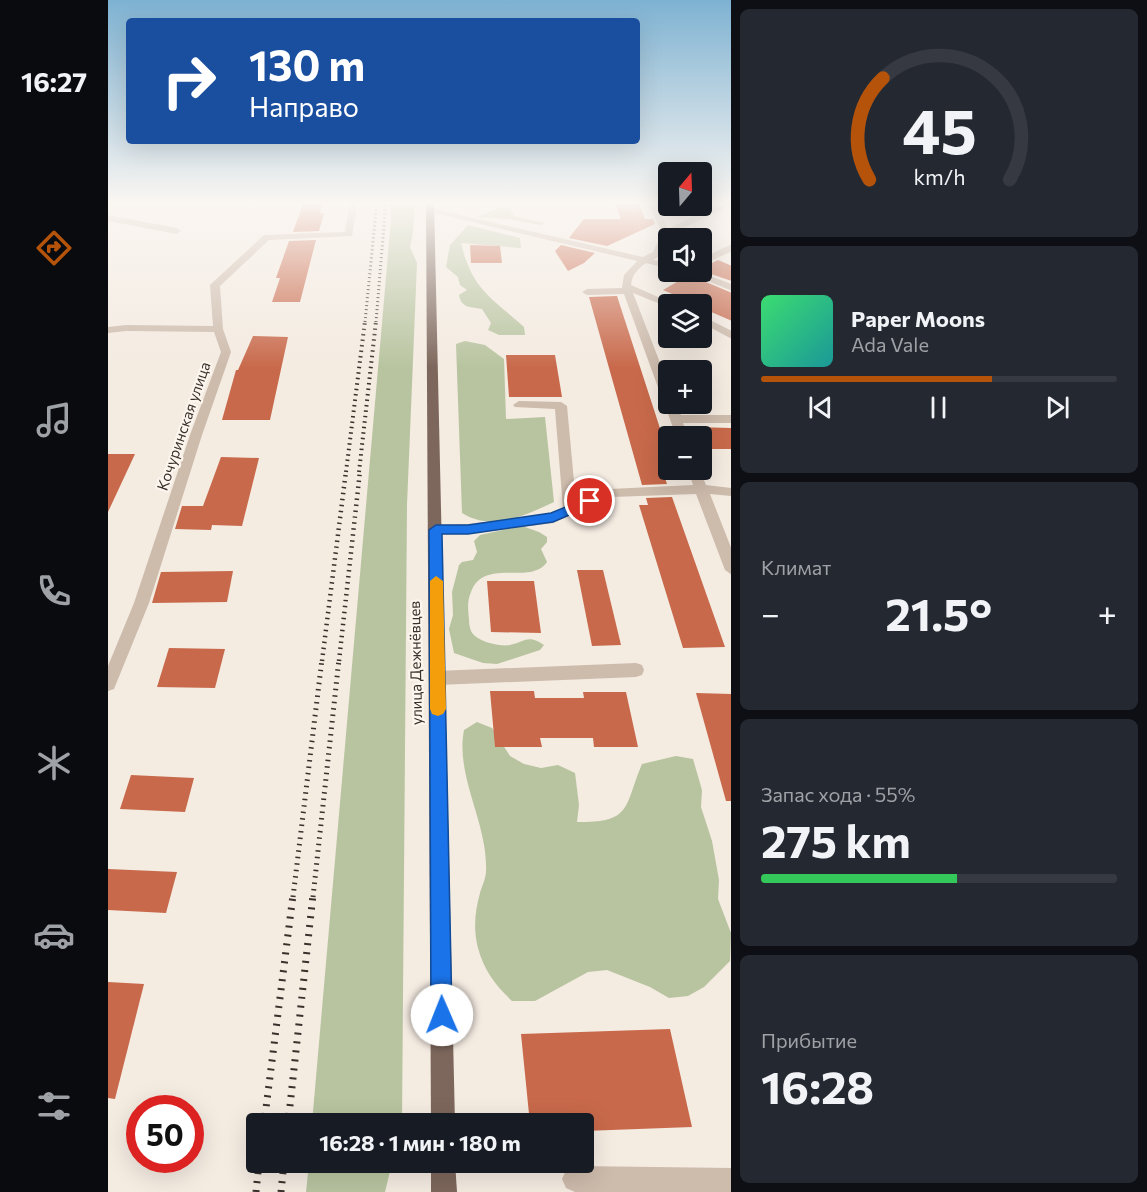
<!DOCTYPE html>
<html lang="ru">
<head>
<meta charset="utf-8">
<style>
  body { margin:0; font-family:Commissioner,sans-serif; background:#242831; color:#f1f3f6; height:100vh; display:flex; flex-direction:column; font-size:22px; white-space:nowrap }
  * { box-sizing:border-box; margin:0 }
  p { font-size:20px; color:#9ea1a6 }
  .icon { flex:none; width:33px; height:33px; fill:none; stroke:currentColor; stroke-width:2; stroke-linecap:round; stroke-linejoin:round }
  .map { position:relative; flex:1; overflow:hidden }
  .sheet { display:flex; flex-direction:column; gap:9px; padding:9px; background:#0d0f14; width:416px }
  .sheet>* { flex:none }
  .banner { position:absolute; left:18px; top:18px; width:514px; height:126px; border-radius:6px; box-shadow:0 6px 24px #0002; background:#1a4fa0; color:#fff; overflow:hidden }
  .needle { width:39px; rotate:19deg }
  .tools { position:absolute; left:550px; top:162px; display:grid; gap:12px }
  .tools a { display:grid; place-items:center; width:54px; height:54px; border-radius:6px; background:#171b24; box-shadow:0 6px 24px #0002; font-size:30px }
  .speed { position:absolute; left:18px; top:1095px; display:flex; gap:12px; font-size:30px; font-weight:700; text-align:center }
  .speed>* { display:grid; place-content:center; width:78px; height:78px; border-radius:50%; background:#171b24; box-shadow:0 6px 24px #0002; line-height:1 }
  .speed .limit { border:9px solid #d22; background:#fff; color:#111 }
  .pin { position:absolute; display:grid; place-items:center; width:51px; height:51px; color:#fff; margin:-26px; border:3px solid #fff; border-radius:50%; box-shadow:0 2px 6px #0007 }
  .me { position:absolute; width:66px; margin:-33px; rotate:359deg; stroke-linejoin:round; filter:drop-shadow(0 0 4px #0008) }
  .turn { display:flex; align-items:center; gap:21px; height:126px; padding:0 24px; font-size:27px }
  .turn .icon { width:78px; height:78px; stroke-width:2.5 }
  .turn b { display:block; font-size:42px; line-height:51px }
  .big { font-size:45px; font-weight:700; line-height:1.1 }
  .sheet .widget { flex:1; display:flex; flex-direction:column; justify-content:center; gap:9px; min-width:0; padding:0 21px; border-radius:9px; background:#242831 }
  .sheet .dial { align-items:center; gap:0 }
  .dial svg { height:156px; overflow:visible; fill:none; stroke:#363941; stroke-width:7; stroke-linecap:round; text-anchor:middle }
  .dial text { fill:#f1f3f6; stroke:none }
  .song { display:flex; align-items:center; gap:18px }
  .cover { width:72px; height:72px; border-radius:9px; background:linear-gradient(135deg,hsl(140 70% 55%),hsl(180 70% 35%)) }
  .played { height:6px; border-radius:3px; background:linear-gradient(90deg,#b45309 65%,#363941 65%) }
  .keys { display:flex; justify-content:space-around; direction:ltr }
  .heat { display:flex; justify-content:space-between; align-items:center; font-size:33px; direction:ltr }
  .charge { height:9px; border-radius:4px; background:linear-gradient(90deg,#34c759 55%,#363941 0) }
  .trip { position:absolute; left:138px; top:1113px; width:348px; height:60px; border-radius:6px; background:#171b24; box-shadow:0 6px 24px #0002; font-weight:700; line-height:60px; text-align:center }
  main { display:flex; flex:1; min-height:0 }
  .menu { display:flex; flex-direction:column; width:108px; justify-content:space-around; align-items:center; background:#090b0e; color:#9ea1a6 }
  .menu .icon { width:42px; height:42px }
  .menu .active { color:#b45309 }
  .menu b { font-size:27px; color:#f1f3f6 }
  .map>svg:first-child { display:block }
  .green { fill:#b8c4a0 }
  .building { fill:#c8694b }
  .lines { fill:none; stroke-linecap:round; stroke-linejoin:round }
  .minor { fill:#cdbbac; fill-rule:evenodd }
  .major { fill:#7d675c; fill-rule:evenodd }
  .rail-far4 { stroke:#3b302b; stroke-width:3; stroke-dasharray:1 3; stroke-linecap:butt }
  .rail-far3 { stroke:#3b302b; stroke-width:4; stroke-dasharray:1.5 4; stroke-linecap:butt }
  .rail-far2 { stroke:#3b302b; stroke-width:4.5; stroke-dasharray:1.5 4.5; stroke-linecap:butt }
  .rail-far1 { stroke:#3b302b; stroke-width:5; stroke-dasharray:1.5 5; stroke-linecap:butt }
  .rail { stroke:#3b302b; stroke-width:7; stroke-dasharray:2 7; stroke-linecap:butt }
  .route { fill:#1a73e8; stroke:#114b97; stroke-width:1.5 }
  .slow { fill:#f59e0b }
  .labels { text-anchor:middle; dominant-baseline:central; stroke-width:4.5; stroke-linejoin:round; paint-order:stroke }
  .street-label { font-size:15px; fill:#3b302b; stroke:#fbf5ee }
</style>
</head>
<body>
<main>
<nav class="menu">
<b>16:27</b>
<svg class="icon active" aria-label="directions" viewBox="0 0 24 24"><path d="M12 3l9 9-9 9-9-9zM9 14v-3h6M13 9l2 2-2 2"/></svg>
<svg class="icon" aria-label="music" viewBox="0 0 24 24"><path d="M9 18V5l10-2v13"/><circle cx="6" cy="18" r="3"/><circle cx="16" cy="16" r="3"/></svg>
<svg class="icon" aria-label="phone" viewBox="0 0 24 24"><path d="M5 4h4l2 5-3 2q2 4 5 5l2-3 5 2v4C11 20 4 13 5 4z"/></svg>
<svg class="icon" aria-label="climate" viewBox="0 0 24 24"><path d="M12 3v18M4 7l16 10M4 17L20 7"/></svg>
<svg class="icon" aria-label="car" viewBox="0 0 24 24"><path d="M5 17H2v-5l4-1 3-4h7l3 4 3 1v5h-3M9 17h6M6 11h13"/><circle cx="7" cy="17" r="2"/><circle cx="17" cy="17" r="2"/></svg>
<svg class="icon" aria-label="filters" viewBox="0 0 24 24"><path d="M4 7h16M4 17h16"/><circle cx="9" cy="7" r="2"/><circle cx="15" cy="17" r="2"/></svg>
</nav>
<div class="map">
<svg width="624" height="1192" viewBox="0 0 624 1192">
  <rect width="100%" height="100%" fill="#f4ebe1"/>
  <!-- green -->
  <g class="green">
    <path d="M282 201H307L305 233 302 247 309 263 299 505 294 1120V1124L204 1123 283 220Z"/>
    <path d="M394 207 402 208 406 216 436 223 432 225 400 219 368 217Z"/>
    <path d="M360 225 412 238 413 248 353 243C364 290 384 298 416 327L417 335H391L380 330 383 323 374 309C363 307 353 308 351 295L359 290 352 285 350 277 338 267 342 245Z"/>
    <path d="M357 341 377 345 396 359 398 419 437 417 446 502C418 515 384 532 354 513L348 344Z"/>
    <path d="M414 526 431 532 439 537V542L433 549 439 562C423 586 376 557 363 592 359 601 360 609 361 619 361 625 362 632 367 636 373 642 394 647 402 645 418 642 419 634 436 645L432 650 389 664 375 663 346 653 341 629 345 615 344 592 351 565 354 562 365 560 369 552 366 541 372 535Z"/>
    <path d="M369 722 384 728 402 756 416 764 433 768 450 765 467 773 471 805 469 822C525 823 516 806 534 764L568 756 585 759 594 790 593 807 604 841 611 880 610 899 623 933 622 961 596 987 580 996 561 998 542 987 499 970 480 972 427 1001H404C387 985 376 970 370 948 365 929 367 911 372 893 374 886 378 878 378 871 380 823 347 776 356 730Z"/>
    <path d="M201 1163V1162L284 1163 277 1192H198Z"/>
  </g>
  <!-- building -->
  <g class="building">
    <path d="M196 201H215L212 213H216L211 231 185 232Z"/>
    <path d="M506 201H530L537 219H545L547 224 499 246 461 238 476 219H513Z"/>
    <path d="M208 240 192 302H164L172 278H168L181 241Z"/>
    <path d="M362 245 392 246 394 263H363Z"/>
    <path d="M453 245 487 253 476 263 460 271 447 251Z"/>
    <path d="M610 260 624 266V281L594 271V268Z"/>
    <path d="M581 275 624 293V321L594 308V304H587L555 290Z"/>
    <path d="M509 296 561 456V470H566L567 475H556L559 484 534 485 481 297Z"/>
    <path d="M145 336 180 337 162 420H114L128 370H130Z"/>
    <path d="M398 355H447L454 397H401Z"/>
    <path d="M586 427 624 428V449H595L594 436H590Z"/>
    <path d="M0 454H27L0 512Z"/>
    <path d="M113 457 151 458 134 526 104 525 103 530 67 529 74 506H95Z"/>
    <path d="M564 497 617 647 575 648 531 505H540L538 498Z"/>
    <path d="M469 570H495L513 645 484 646Z"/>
    <path d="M125 571 119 602 44 603 53 572Z"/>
    <path d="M379 581H426L433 633 383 632Z"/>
    <path d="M61 648 117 649 107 688 49 687Z"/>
    <path d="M382 691H426L427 698H476L475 692H518L530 747H486L485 738H432L434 747H387Z"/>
    <path d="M588 693 624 694V801H618Z"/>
    <path d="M23 775 86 778 77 812 12 809Z"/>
    <path d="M0 869 69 872 58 913 0 910Z"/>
    <path d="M0 982 36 984 7 1099 0 1098Z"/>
    <path d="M562 1029 584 1127 476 1131V1124H422L413 1034Z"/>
  </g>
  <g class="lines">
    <!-- minor -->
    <g class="minor">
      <path d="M242 201H250L244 236 161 240 112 286 115 329 123 352 94 435 41 603 8 684 6 689 0 691V666L26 603 82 435 113 352 106 332 18 331 0 333V327L18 325 105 326 102 285 156 235 237 232Z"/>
      <path d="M539 201H547L560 229 616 201H624V204L562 235 554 254 545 260 561 263V269L538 263C530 269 524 274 523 285L566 304 557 306 525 293 561 386V404H565H561L555 401 516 294 479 295 474 292 479 289 514 288 516 275 529 261 318 211 322 208 535 257 545 252 554 233Z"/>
      <path d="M0 215 69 228 73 231 69 234 0 221Z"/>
      <path d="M624 244V251L594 265V258Z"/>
      <path d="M579 272H591L624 284V291Z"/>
      <path d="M594 316 624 331V339L594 323Z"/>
      <path d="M411 401 453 402 459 406 468 503 502 489 585 485 580 470H592L598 485 624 488V496L602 494 624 550V575L617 570 588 494 504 497 445 523 360 534 323 533 321 530 323 527 328 525 360 524 443 514 455 508 447 409 407 407 405 405Z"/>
      <path d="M565 407 569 408 573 415H624V423H575L580 436H568L559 411Z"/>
      <path d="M528 663 534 665 536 670 534 675 528 677 329 685 323 683 321 678 323 673 329 671Z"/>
      <path d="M467 1166 624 1168V1192H467L458 1188 454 1179 458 1170Z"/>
    </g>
    <!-- major -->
    <g class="major">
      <path d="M318 201H326L347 1124H323Z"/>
      <path d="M323 1162H347L349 1192H323Z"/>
    </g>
    <!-- rail-far4 -->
    <g class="rail-far4">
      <path d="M257 322 269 201"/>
      <path d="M268 322 278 201"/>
    </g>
    <!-- rail-far3 -->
    <g class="rail-far3">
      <path d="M238 472 257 321"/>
      <path d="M251 472 268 321"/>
    </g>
    <!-- rail-far2 -->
    <g class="rail-far2">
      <path d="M214 661 238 471"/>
      <path d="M231 661 252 471"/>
    </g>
    <!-- rail-far1 -->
    <g class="rail-far1">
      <path d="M185 897 214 659"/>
      <path d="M205 897 231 659"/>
    </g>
    <!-- rail -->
    <g class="rail">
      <path d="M156 1124 185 895"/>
      <path d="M180 1124 205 895"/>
      <path d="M148 1192 151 1162"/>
      <path d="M173 1192 176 1162"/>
    </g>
  </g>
  <!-- sky -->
  <linearGradient id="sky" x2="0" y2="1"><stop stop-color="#7eb2d2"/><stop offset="0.55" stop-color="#faf6f2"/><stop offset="1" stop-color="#faf6f2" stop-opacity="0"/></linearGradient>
  <rect width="624" height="368" fill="url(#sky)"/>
  <!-- route -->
  <path class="route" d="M482 497 488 501 487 504 445 522 360 534H334L344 1015 341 1022 334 1025 326 1022 323 1015 321 530 328 525H360L443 513Z"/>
  <!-- slow -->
  <path class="slow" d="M328 576 335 581 338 709 335 714 330 716 324 714 322 709V581Z"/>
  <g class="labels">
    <!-- street labels -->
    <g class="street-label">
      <text transform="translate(75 426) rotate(-71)">Кочуринская улица</text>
      <text transform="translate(307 663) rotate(-91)">улица Дежнёвцев</text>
    </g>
  </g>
</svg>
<div class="tools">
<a><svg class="needle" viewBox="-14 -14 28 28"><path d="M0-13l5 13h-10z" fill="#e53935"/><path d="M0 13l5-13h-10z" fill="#9ea1a6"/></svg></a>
<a><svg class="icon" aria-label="sound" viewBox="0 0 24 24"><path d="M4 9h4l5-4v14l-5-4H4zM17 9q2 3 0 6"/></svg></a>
<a><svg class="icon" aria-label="layers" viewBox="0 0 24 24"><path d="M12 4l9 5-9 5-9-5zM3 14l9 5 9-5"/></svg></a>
<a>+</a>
<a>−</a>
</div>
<div class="speed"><div class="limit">50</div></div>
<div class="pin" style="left:482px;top:501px;background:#d93025"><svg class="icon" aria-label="arrive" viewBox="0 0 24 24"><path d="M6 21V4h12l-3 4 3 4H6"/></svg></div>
<svg class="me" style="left:334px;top:1015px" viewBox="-20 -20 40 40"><circle r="19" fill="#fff"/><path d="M0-13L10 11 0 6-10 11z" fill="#1a73e8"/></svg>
<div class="trip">16:28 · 1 мин · 180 m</div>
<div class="banner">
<div class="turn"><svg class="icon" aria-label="right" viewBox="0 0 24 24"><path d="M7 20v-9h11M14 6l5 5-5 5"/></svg><div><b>130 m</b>Направо</div></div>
</div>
</div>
<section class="sheet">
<div class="widget dial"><svg viewBox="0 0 100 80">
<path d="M14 69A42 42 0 1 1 86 69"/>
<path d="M14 69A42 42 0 0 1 21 17" stroke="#b45309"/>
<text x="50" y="56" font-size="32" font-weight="700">45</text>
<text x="50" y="72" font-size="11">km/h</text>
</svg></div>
<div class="widget">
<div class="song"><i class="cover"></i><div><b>Paper Moons</b><p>Ada Vale</p></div></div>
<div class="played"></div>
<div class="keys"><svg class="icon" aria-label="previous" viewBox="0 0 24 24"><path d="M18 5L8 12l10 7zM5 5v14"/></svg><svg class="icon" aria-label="pause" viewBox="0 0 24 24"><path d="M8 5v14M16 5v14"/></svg><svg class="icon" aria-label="next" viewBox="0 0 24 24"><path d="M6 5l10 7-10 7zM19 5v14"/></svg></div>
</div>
<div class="widget"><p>Климат</p>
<div class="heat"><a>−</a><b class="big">21.5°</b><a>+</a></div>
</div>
<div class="widget"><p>Запас хода · 55%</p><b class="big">275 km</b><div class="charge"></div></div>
<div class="widget"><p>Прибытие</p><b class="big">16:28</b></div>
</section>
</main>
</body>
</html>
